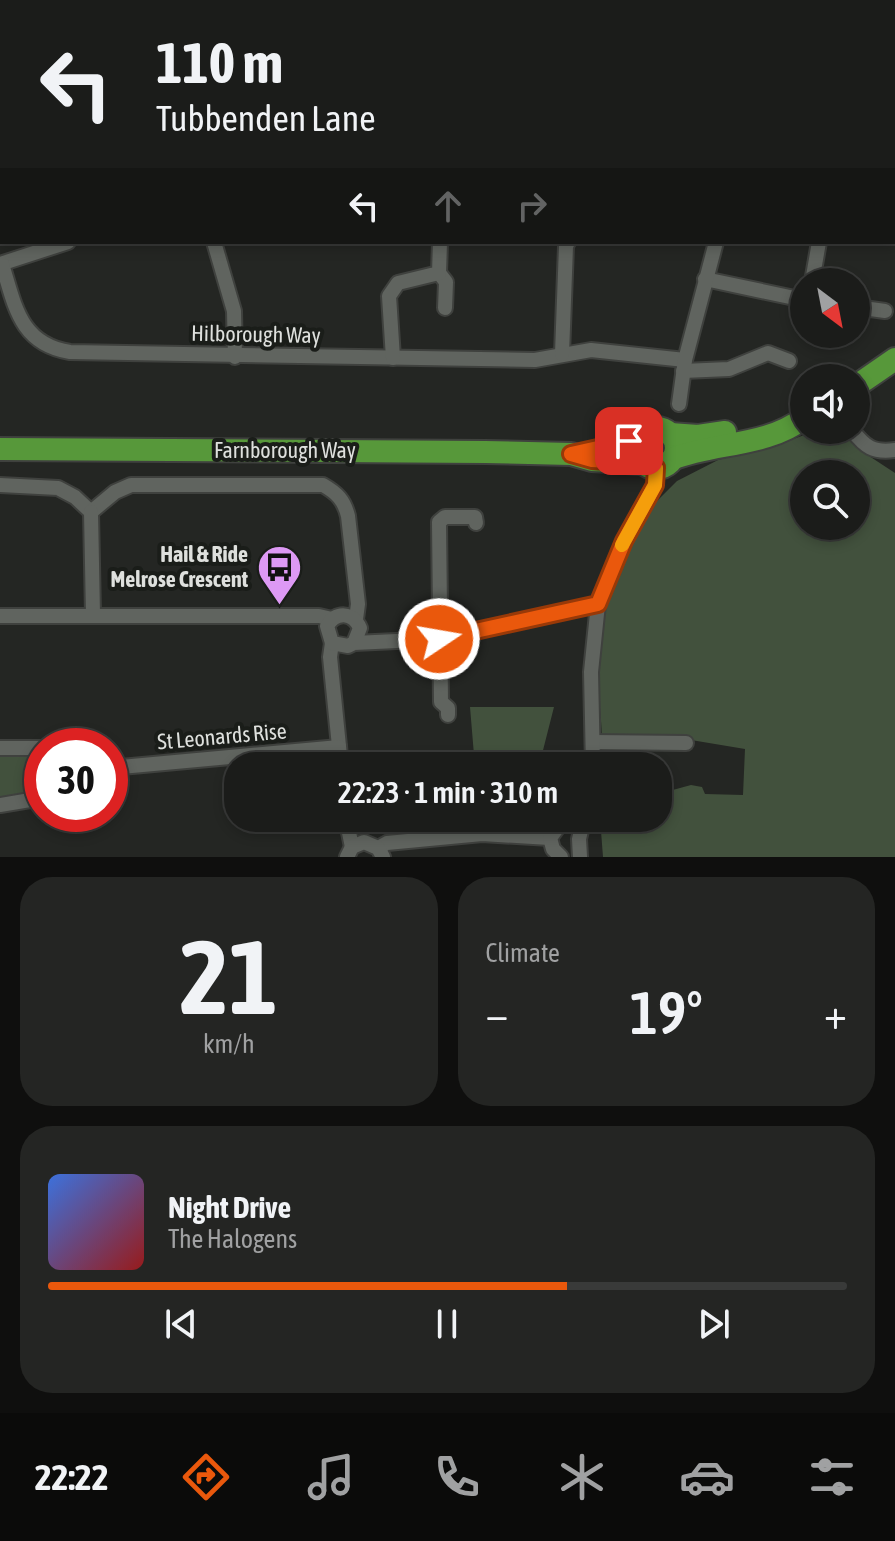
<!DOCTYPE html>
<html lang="en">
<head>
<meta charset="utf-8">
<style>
  body { margin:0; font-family:"Asap Condensed",sans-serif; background:#242523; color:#f1f3f6; height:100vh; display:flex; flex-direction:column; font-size:30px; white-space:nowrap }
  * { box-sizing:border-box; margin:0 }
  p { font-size:26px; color:#a0a1a2 }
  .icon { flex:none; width:44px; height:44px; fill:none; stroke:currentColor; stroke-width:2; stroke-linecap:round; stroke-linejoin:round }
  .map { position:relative; height:857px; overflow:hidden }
  .panel { display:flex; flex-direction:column; gap:20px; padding:20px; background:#0f0f0e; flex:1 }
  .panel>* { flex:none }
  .hud { position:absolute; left:0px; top:0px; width:896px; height:244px; box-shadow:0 4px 12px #0003,0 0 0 2px #393a39; background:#1b1c1a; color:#f1f3f6; overflow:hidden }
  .needle { width:52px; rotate:148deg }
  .controls { position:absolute; left:790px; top:268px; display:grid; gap:16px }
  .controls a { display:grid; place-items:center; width:80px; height:80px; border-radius:50%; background:#1b1c1a; box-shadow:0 4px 12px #0003,0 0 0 2px #393a39; font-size:40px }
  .speed { position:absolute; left:24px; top:728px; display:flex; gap:16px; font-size:40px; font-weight:700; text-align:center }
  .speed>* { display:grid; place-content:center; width:104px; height:104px; border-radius:50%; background:#1b1c1a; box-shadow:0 4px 12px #0003,0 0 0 2px #393a39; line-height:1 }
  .speed .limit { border:12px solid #d22; background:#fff; color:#111 }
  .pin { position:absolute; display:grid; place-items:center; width:68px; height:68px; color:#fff; margin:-34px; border-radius:16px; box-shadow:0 4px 12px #0006 }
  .me { position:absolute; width:88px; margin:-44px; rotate:78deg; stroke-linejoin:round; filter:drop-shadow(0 0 6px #0008) }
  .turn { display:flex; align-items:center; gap:28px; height:168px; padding:0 24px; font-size:36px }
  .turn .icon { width:104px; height:104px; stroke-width:2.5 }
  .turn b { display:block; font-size:56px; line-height:68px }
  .lanes { display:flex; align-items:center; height:76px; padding:0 24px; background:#0003; justify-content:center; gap:40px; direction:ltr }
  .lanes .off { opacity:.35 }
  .big { font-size:60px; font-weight:600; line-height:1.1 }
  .panel .tile { flex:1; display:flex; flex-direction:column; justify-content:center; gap:12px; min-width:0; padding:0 28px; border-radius:32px; background:#242523 }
  .panel .dial { align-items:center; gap:0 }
  .dial b { font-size:104px; line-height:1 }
  .song { display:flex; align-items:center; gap:24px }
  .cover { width:96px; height:96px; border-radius:12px; background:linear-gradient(135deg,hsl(220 70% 55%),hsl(0 70% 35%)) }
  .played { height:8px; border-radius:4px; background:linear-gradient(90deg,#ea580c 65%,#393a39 65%) }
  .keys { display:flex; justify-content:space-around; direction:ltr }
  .heat { display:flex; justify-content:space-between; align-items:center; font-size:44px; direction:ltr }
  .panel .tiles { flex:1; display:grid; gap:20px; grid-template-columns:1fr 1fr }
  .tile:last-child { grid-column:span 2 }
  .trip { position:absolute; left:224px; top:752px; width:448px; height:80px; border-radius:32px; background:#1b1c1a; box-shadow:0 4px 12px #0003,0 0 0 2px #393a39; font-weight:600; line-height:80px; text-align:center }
  .menu { display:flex; height:128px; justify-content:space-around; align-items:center; background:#0b0b0a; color:#a0a1a2 }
  .menu .icon { width:56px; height:56px }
  .menu .current { color:#ea580c }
  .menu b { font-size:36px; color:#f1f3f6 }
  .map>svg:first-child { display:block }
  .green { fill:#42513d; fill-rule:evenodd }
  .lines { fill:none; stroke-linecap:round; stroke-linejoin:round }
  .minor-casing { stroke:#3f413e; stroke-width:18 }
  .major-casing { stroke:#3f413e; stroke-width:22 }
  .highway-casing { stroke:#3f413e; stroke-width:26 }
  .minor { stroke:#60645f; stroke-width:14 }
  .major { stroke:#5b8349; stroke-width:18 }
  .highway { stroke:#57983a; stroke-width:22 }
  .route-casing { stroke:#983908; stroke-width:20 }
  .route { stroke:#ea580c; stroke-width:14 }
  .slow { stroke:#f59e0b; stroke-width:14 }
  .labels { text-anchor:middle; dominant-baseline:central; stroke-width:8; stroke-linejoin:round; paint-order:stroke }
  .street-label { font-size:22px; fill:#dee0dd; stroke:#1a1d19 }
  .poi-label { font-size:22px; font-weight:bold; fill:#dee0dd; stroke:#1a1d19; text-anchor:end }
</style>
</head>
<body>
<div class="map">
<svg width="895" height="857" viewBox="0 0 895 857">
  <rect width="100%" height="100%" fill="#242623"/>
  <!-- green -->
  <g class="green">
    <path d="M0 0H221V2H2L0 179Z"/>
    <path d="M818 430H840L863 452 895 473V857H603L600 818H658V794L691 785 702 787 705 794 743 795 745 749 691 740 602 735 595 640 607 593 651 507 677 481 718 460 774 446ZM804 474H856V526H804Z"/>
    <path d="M470 707H554L539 766H402L401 755H474Z"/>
    <path d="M0 753H42V793L0 800Z"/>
  </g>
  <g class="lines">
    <defs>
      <g id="minor">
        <path d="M588 0 589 2"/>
        <path d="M718 2V0"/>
        <path d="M870 2V0"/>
        <path d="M894 104H895"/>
        <path d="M894 211H895"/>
        <path d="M214 242 234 311 235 357"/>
        <path d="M0 264 68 242"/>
        <path d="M2 264C15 306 20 344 70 352L535 360 591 350 685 360"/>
        <path d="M439 273 446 282 445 308"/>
        <path d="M705 279 804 300"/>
        <path d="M812 282 819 242"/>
        <path d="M856 307 885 311"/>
        <path d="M562 354 566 246 568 242"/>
        <path d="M393 358 389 296 398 283 439 273 440 242"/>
        <path d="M683 371 729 369 768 353 789 361"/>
        <path d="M679 404 685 360 716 242"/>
        <path d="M852 430C865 447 873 453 895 450"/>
        <path d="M0 485 58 488 75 497 91 512"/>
        <path d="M91 512 115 492 131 485H323C337 493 344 500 348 516L358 604 356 619"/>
        <path d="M91 512 93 615"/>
        <path d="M0 616H319L332 619"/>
        <path d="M332 643 330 657 341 766"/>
        <path d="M354 643 360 628C353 612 336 611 327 626L332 643 348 646 354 643 439 639 598 604"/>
        <path d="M448 715V708L441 702 439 522 445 517H475L476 523"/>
        <path d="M594 742 686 743"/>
        <path d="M0 748H42"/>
        <path d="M593 766 591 672 598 604 624 541 655 485 656 468"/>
        <path d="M110 768 339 747"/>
        <path d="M0 805 42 798"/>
        <path d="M346 818 352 847"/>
        <path d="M378 848 387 843 482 834 550 838"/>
        <path d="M347 857 352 847 364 842 378 848 383 857"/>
        <path d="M561 857 553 849 550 838 564 819 583 820"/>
        <path d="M580 857 579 839 584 818"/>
      </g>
      <g id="major">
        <path d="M534 2 539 0"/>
        <path d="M0 195 2 194"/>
      </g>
      <g id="highway">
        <path d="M856 386 895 359"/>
        <circle cx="656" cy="448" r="20"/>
        <path d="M670 434 698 436 725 432"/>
        <path d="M0 449 485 452 571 454 592 460 642 463"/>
        <path d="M672 459C715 442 766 447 804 418"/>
      </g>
    </defs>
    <!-- minor casing -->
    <use href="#minor" class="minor-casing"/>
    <!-- major casing -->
    <use href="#major" class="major-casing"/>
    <!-- highway casing -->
    <use href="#highway" class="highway-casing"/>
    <!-- minor -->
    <use href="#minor" class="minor"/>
    <!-- major -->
    <use href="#major" class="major"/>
    <!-- highway -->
    <use href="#highway" class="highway"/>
  </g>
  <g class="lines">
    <defs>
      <path id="route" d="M439 639 598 604 624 541 655 485 656 468 642 463 592 460 571 454 629 441"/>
    </defs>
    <!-- route casing -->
    <use href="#route" class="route-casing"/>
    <!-- route -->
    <use href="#route" class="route"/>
    <!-- slow -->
    <path class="slow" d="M622 545 655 485 656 468 650 467"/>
  </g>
  <!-- icons -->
  <defs>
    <symbol id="bus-pin" viewBox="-11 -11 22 30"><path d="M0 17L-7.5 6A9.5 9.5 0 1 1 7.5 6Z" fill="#dd99f4" stroke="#1a1d19"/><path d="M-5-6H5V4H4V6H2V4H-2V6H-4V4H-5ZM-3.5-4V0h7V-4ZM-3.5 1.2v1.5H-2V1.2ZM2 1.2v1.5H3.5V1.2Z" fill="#111"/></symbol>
  </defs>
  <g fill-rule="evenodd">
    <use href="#bus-pin" x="254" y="542" width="51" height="69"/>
  </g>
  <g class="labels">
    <!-- street labels -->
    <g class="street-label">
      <text transform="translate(256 334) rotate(1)">Hilborough Way</text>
      <text x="285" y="450">Farnborough Way</text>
      <text transform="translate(222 736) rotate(-5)">St Leonards Rise</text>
    </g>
    <!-- poi labels -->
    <g class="poi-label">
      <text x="248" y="554">Hail &amp; Ride<tspan x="248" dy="25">Melrose Crescent</tspan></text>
    </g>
  </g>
</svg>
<div class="controls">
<a><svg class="needle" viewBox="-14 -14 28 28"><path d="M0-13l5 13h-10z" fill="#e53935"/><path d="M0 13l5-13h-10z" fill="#a0a1a2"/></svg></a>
<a><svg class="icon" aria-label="sound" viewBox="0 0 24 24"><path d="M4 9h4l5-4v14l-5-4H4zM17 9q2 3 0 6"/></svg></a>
<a><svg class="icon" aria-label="search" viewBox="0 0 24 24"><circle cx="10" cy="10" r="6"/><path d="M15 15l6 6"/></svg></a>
</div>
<div class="speed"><div class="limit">30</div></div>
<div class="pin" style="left:629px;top:441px;background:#d93025"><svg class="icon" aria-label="arrive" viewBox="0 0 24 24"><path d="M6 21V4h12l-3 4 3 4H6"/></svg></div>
<svg class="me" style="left:439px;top:639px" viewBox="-20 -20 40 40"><circle r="17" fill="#ea580c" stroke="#fff" stroke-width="3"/><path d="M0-11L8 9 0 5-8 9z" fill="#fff"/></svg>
<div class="trip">22:23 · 1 min · 310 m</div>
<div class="hud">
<div class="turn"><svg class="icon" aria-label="left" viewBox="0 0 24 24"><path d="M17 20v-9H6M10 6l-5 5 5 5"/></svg><div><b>110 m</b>Tubbenden Lane</div></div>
<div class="lanes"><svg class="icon" aria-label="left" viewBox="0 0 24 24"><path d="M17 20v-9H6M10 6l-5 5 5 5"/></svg><svg class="icon off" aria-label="ahead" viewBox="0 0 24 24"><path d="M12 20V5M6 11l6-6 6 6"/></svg><svg class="icon off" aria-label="right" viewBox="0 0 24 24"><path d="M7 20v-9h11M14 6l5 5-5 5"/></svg></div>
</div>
</div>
<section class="panel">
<div class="tiles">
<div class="tile dial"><b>21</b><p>km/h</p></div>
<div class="tile"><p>Climate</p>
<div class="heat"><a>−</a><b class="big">19°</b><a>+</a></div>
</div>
<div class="tile">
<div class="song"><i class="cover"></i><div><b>Night Drive</b><p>The Halogens</p></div></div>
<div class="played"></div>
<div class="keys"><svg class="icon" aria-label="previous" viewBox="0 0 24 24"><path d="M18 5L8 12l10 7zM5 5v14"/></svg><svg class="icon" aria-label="pause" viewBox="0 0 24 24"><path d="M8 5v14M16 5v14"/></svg><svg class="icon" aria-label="next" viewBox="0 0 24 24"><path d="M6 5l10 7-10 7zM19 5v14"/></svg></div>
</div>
</div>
</section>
<nav class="menu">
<b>22:22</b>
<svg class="icon current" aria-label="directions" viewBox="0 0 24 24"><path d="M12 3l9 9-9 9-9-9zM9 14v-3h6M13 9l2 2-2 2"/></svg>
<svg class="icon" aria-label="music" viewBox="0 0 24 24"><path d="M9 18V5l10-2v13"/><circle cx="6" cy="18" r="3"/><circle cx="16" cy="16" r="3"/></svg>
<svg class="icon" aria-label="phone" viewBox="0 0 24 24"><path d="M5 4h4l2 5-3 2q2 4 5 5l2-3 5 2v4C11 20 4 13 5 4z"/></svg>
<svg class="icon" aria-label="climate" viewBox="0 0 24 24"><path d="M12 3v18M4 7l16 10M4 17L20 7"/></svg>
<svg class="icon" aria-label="car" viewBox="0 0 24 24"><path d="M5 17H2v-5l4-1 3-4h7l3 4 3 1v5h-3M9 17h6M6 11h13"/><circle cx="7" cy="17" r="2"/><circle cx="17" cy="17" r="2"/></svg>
<svg class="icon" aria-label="filters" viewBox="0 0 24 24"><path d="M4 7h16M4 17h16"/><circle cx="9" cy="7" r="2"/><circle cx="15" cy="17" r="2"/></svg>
</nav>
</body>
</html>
